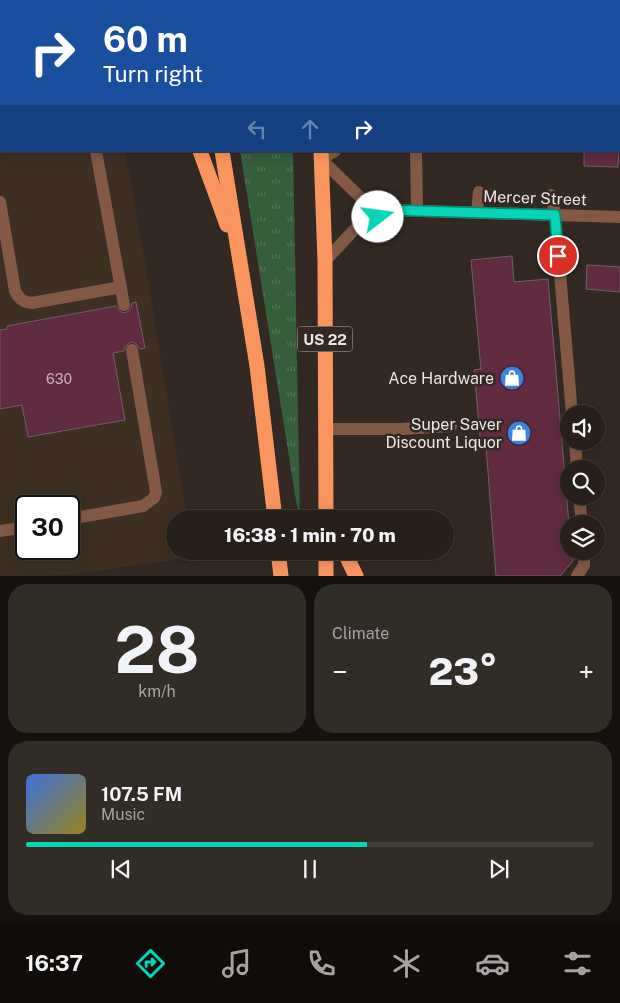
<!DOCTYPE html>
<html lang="en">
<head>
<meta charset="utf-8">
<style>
  body { margin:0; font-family:"Public Sans",sans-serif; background:#322c27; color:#f1f3f6; height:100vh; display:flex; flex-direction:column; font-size:19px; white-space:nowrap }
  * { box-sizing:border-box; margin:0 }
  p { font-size:16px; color:#a4a2a2 }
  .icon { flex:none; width:28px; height:28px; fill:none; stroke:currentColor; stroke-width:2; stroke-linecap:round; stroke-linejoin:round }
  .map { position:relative; height:576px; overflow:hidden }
  .panel { display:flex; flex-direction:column; gap:8px; padding:8px; background:#15110e; flex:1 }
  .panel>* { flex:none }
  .hud { position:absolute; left:0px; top:0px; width:620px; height:152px; box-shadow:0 2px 12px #0003,0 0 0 1px #423d39; background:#1a4fa0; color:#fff; overflow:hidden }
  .buttons { position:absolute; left:560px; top:405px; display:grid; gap:10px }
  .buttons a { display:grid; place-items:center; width:45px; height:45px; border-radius:50%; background:#261f1a; box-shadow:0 2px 12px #0003,0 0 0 1px #423d39; font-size:25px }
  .speed { position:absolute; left:15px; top:495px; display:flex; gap:10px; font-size:25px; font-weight:700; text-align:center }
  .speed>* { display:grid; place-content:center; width:65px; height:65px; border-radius:50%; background:#261f1a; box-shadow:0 2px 12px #0003,0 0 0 1px #423d39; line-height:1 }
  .speed .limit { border:2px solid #111; border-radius:8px; background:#fff; color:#111 }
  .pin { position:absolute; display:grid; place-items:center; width:42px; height:42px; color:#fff; margin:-21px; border:2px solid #fff; border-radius:50%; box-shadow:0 1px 5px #0007 }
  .me { position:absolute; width:55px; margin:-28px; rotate:75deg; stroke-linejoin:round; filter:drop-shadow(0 0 4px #0008) }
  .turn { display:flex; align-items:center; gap:18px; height:105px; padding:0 20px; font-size:22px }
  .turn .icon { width:65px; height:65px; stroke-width:2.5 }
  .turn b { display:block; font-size:35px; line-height:42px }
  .lanes { display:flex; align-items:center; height:48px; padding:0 20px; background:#0003; justify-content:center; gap:25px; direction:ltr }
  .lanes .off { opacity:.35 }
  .big { font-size:38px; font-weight:800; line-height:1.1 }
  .panel .widget { flex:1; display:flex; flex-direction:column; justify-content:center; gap:8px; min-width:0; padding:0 18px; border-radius:20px; background:#322c27 }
  .panel .dial { align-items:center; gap:0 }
  .dial b { font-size:65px; line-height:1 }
  .song { display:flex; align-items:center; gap:15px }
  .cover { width:60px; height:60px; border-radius:8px; background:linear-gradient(135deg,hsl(220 70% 55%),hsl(50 70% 35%)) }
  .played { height:5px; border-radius:2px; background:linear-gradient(90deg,#05d5b6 60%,#423d39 60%) }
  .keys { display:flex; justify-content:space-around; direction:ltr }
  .heat { display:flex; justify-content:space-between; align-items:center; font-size:28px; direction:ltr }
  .panel .tiles { flex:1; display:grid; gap:8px; grid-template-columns:1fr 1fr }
  .widget:last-child { grid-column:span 2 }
  .trip { position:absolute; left:166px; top:510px; width:288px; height:50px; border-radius:25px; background:#261f1a; box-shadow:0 2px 12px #0003,0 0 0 1px #423d39; font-weight:800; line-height:50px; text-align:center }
  .tab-bar { display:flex; height:80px; justify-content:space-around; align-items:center; background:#0f0c0a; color:#a4a2a2 }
  .tab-bar .icon { width:35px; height:35px }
  .tab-bar .on { color:#05d5b6 }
  .tab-bar b { font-size:22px; color:#f1f3f6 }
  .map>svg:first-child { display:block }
  .commercial { fill:#3d3022; fill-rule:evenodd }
  .grass { fill:url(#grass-tufts) }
  .forest { fill:url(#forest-crowns) }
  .building { fill:#602b40; stroke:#6d6063 }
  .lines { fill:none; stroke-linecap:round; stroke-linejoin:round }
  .minor { stroke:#835945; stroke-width:12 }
  .highway { stroke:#fb9560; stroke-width:15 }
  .route-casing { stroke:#038a76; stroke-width:12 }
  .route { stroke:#05d5b6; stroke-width:9 }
  .labels { text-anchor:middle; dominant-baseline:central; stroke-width:5; stroke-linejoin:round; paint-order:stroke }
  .number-label { font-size:14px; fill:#c9b6ba }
  .shield { fill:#332923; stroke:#b4ada9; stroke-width:1 }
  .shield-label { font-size:15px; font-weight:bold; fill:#ece5e2 }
  .street-label { font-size:16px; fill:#ece5e2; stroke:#332923 }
  .poi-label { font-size:16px; fill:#ece5e2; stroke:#332923; text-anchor:end }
</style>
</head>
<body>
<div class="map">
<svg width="620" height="576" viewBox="0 0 620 576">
  <defs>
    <pattern id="grass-tufts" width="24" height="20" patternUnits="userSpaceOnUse" patternTransform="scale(1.25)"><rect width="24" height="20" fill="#355e3c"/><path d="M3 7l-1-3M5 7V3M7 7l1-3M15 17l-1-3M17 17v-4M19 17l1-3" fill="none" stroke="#527558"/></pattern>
    <pattern id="forest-crowns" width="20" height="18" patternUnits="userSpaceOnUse" patternTransform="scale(1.25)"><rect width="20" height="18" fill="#355e3c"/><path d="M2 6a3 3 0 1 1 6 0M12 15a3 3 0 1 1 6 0" fill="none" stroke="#527558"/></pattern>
  </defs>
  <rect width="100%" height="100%" fill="#332923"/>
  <!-- commercial -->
  <path class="commercial" d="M0 113H1V151H125L145 261 187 519H175V551H192L193 557 68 575 0 576ZM26 506H69V549H26Z"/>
  <!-- grass -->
  <path class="grass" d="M240 151H293L300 519H299Z"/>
  <!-- forest -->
  <path class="forest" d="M62 0H158V1H59Z"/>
  <!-- building -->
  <g class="building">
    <path d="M584 151H619L618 167 584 166Z"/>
    <path d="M512 256 514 282 548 279 569 524V551H572L573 561 560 576H496L486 446 481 447 474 370 481 369 471 260Z"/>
    <path d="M587 265 620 267V292L586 289Z"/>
    <path d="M136 302 145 348 140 349 135 343 130 342 125 347 124 351 113 353 125 420 28 437 22 405 0 409V330L7 329V326L116 306 121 312 126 313 131 308 132 303Z"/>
  </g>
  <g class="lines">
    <!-- minor -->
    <g class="minor">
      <path d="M0 144H1"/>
      <path d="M96 151 124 305"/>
      <path d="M335 151 321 159 361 198 390 210 620 217"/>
      <path d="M416 151 417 211"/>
      <path d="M551 195 555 215 572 414"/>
      <path d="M0 202 15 291C19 299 23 302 32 303L121 287"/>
      <path d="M477 213 479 192"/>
      <path d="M325 261 354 230 390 210"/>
      <path d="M326 429H402L451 426"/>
      <path d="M575 441 577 469"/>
      <path d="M579 496 582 524"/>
      <path d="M69 519 143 506 154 498 156 492 132 350"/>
      <path d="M0 531 26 527"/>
      <path d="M577 576 584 565V551"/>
    </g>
    <!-- highway -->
    <g class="highway">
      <path d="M197 0V1"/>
      <path d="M312 0V1"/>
      <path d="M21 1 24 0"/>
      <path d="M0 11 1 10"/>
      <path d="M0 78H1"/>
      <path d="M200 151 227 225"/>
      <path d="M222 151 257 366 275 519"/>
      <path d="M321 151 325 261 326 519"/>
      <path d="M278 551 281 576"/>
      <path d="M344 551 356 576"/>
      <path d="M326 576V551"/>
    </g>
  </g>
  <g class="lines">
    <defs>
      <path id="route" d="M378 217 390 210 555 215 558 256"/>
    </defs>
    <!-- route casing -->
    <use href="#route" class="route-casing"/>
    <!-- route -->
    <use href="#route" class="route"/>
  </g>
  <!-- icons -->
  <defs>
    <symbol id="shop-disc" viewBox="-11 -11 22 22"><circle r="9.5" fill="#3f7fe0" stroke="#332923"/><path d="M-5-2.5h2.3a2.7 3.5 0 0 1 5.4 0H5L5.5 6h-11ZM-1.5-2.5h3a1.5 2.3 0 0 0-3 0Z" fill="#fff"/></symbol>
  </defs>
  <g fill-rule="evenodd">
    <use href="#shop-disc" x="498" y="364" width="28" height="28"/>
    <use href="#shop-disc" x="505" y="419" width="28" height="28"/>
  </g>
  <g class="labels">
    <!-- number labels -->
    <g class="number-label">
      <text x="59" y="379">630</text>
    </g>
    <!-- shield labels -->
    <rect class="shield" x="297.5" y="326.5" width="55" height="25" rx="4"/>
    <g class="shield-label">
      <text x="325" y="339">US 22</text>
    </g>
    <!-- street labels -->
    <g class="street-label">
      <text transform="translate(535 198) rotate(2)">Mercer Street</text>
    </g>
    <!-- poi labels -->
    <g class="poi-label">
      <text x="494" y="378">Ace Hardware</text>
      <text x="502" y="424">Super Saver<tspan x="502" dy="18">Discount Liquor</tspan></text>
    </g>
  </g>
</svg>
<div class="buttons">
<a><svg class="icon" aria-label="sound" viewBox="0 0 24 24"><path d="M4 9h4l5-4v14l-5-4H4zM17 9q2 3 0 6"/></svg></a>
<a><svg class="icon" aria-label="search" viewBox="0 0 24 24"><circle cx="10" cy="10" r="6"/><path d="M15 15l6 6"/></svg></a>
<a><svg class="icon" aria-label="layers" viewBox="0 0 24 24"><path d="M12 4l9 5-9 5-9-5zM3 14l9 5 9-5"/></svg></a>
</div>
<div class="speed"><div class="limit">30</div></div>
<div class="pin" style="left:558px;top:256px;background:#d93025"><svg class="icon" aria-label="arrive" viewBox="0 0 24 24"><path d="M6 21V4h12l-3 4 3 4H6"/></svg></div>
<svg class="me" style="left:378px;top:217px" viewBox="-20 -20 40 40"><circle r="19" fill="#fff"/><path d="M0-13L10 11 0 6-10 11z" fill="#05d5b6"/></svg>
<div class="trip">16:38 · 1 min · 70 m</div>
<div class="hud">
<div class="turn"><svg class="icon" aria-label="right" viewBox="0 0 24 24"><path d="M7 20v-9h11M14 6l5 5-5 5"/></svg><div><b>60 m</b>Turn right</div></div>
<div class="lanes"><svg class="icon off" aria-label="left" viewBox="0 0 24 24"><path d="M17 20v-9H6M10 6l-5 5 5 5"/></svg><svg class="icon off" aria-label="ahead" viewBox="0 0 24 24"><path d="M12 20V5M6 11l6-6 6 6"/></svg><svg class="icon" aria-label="right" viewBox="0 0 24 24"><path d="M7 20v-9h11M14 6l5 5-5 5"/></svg></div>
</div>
</div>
<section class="panel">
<div class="tiles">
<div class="widget dial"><b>28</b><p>km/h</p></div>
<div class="widget"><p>Climate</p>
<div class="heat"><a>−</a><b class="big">23°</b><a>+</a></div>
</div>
<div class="widget">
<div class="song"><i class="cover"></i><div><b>107.5 FM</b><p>Music</p></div></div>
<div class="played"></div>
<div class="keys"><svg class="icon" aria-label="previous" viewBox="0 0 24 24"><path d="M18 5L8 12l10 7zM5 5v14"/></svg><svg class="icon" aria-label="pause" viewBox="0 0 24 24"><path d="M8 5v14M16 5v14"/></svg><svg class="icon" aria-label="next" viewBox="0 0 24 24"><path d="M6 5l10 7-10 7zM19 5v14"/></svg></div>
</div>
</div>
</section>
<nav class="tab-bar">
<b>16:37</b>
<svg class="icon on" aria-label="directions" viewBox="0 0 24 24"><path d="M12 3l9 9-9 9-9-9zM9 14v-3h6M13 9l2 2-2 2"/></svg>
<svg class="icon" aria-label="music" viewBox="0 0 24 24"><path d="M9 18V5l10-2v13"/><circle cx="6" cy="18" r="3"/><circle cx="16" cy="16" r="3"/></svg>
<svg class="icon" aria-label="phone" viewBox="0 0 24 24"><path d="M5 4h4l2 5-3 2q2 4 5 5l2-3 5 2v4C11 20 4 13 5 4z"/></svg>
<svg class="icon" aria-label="climate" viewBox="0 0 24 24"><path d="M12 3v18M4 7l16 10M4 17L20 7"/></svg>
<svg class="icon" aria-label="car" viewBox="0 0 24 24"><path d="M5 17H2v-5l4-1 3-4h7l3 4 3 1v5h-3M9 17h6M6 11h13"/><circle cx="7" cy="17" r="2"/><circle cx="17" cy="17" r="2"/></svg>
<svg class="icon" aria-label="filters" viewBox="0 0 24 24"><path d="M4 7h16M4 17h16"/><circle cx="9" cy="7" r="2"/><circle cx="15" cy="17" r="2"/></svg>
</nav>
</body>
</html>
